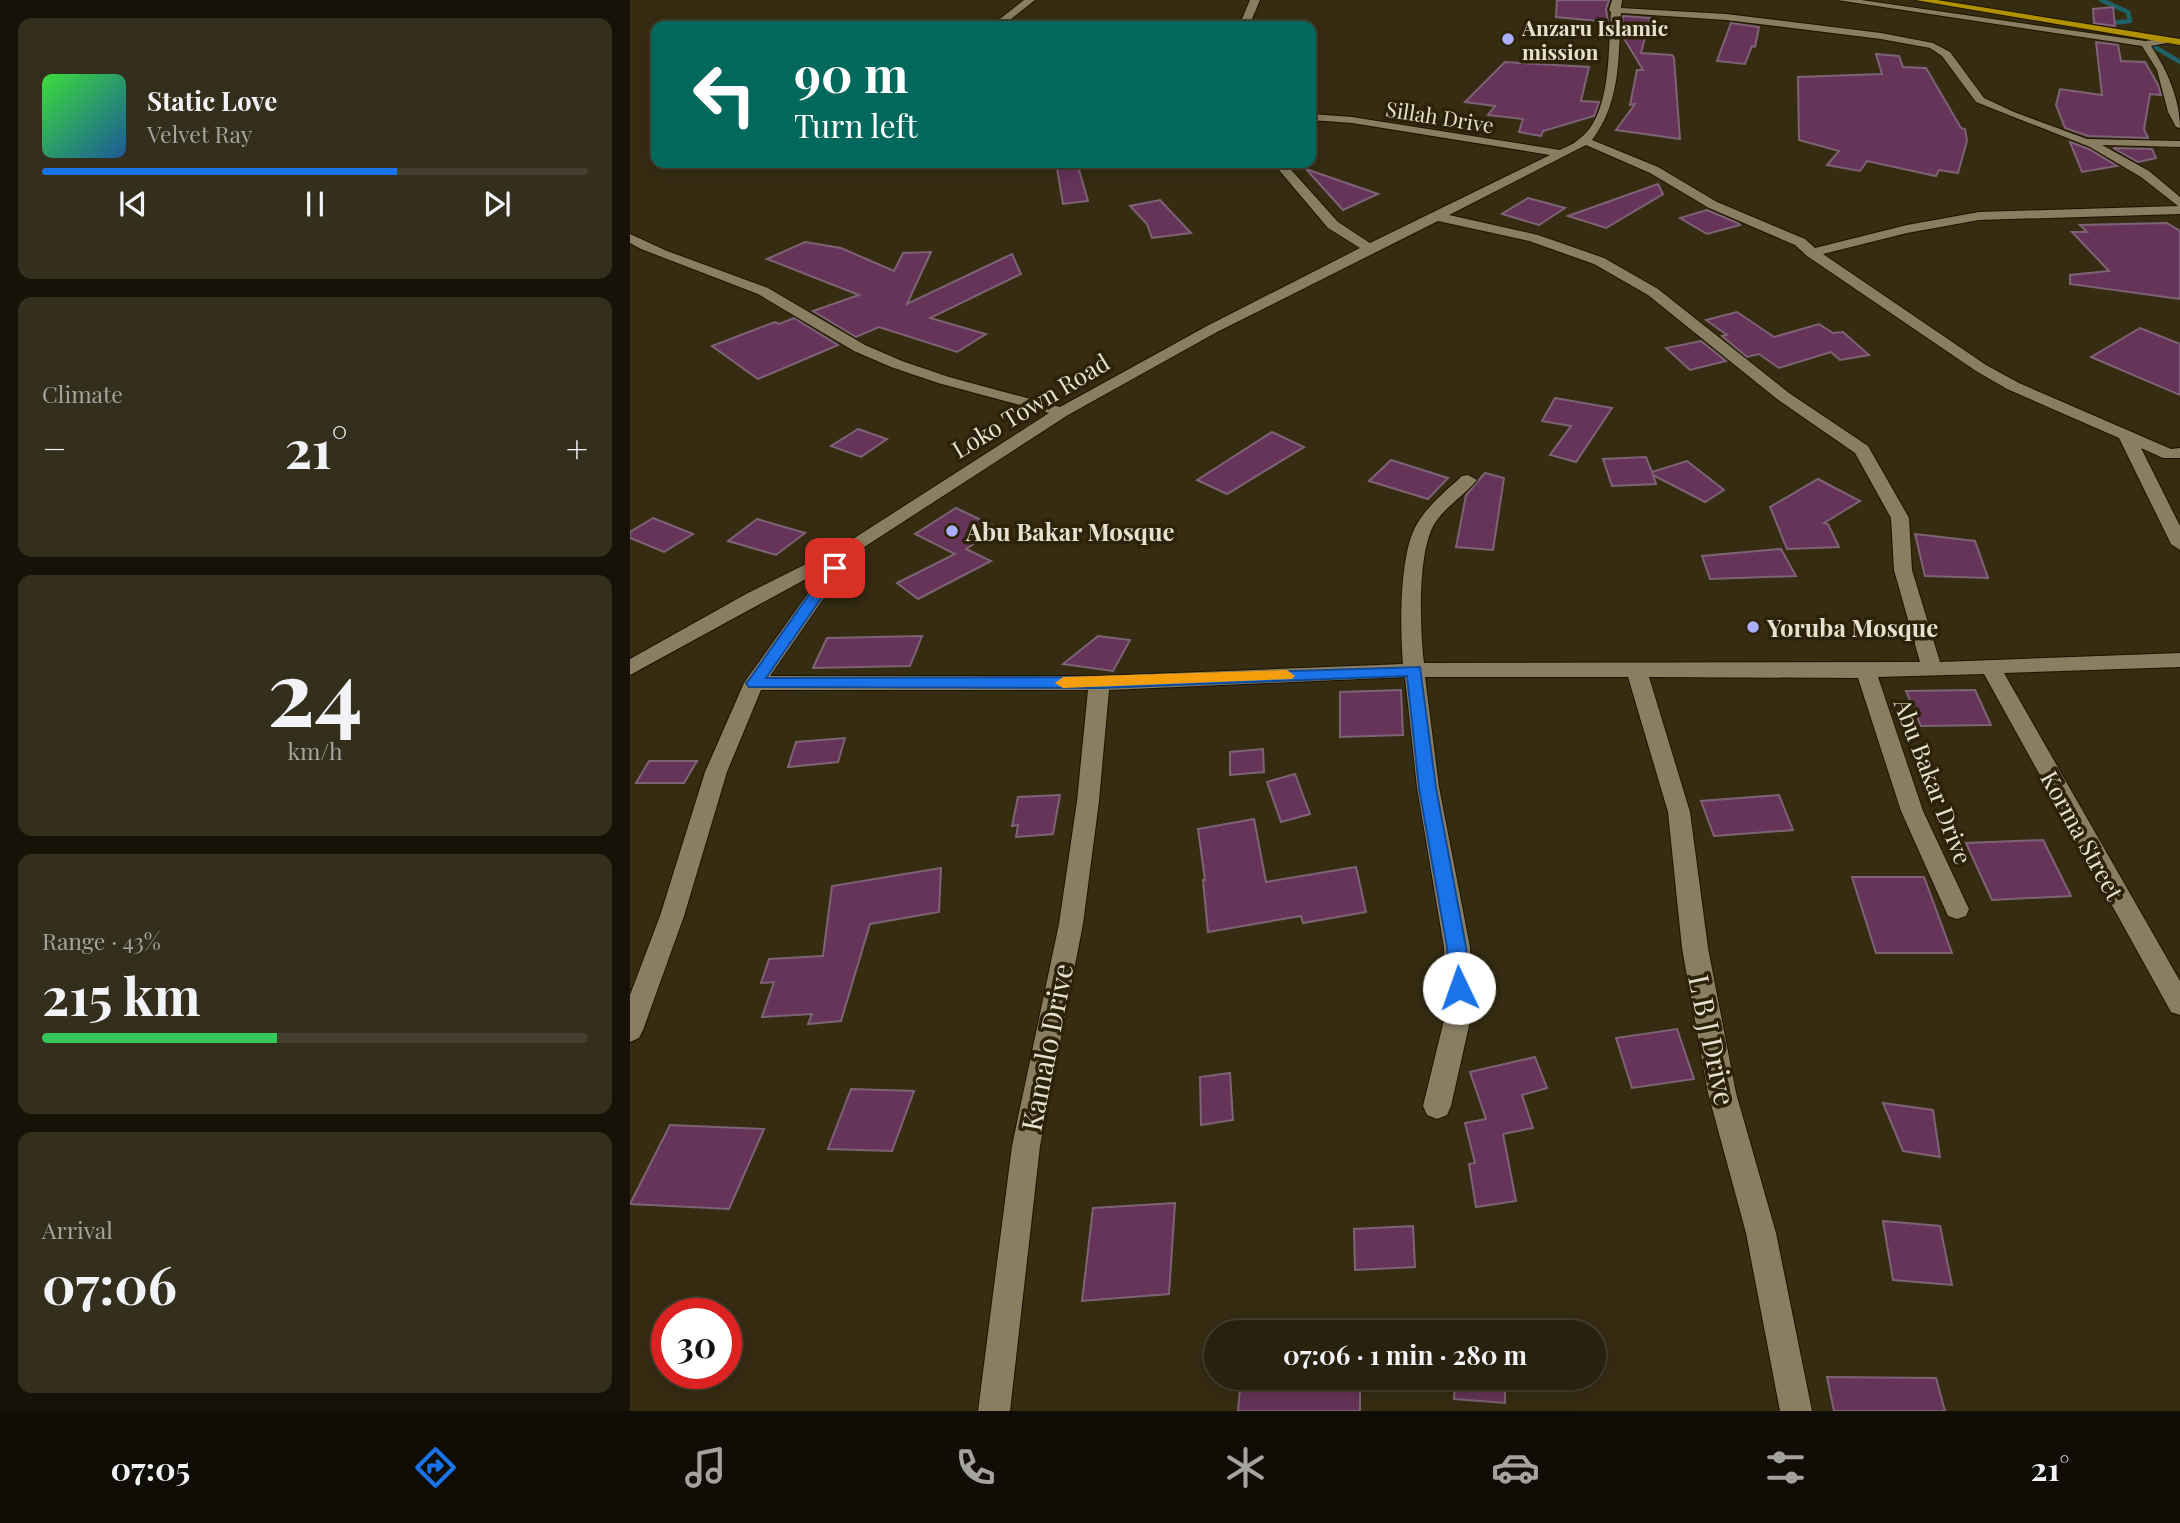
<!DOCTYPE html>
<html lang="en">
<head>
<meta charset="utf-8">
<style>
  body { margin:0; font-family:"Playfair Display",serif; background:#342e1c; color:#f1f3f6; height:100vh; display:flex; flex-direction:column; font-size:26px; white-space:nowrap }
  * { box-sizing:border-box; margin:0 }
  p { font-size:23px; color:#a5a39e }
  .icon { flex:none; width:38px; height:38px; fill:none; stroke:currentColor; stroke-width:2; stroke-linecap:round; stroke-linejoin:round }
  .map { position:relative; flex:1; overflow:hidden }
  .drawer { display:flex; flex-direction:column; gap:18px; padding:18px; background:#161208; width:630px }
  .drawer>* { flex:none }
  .top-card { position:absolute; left:21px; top:21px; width:665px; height:147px; border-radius:14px; box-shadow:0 4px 18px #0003,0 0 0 2px #443e2e; background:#00695c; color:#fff; overflow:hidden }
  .speed { position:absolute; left:21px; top:1298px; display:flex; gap:14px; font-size:35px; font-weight:700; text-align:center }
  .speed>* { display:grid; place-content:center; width:91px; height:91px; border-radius:50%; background:#28210e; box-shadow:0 4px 18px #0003,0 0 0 2px #443e2e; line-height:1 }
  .speed .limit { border:10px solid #d22; background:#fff; color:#111 }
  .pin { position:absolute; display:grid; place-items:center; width:60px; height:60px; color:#fff; margin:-30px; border-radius:14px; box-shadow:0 4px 10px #0006 }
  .me { position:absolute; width:77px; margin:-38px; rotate:357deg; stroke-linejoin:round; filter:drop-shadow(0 0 5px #0008) }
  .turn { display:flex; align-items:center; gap:24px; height:147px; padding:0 28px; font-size:32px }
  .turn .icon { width:91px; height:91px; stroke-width:2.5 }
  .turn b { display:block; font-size:49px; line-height:60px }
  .big { font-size:52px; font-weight:700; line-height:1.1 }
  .drawer .card { flex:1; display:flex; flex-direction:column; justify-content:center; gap:10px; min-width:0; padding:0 24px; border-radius:14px; background:#342e1c }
  .drawer .dial { align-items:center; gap:0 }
  .dial b { font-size:91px; line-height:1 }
  .song { display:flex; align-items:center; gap:21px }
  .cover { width:84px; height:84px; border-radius:10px; background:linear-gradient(135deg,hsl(120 70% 55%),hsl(210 70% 35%)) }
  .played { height:7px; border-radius:4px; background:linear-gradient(90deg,#1a73e8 65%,#443e2e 65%) }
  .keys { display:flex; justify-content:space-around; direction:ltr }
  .heat { display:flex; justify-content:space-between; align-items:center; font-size:38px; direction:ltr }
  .charge { height:10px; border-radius:5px; background:linear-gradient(90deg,#34c759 43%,#443e2e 0) }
  .trip { position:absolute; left:574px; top:1320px; width:402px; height:70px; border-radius:35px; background:#28210e; box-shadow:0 4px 18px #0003,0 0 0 2px #443e2e; font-weight:700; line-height:70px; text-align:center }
  .tabs { display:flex; height:112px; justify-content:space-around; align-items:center; background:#100d06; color:#a5a39e }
  .tabs .icon { width:49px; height:49px }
  .tabs .on { color:#1a73e8 }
  .tabs b { font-size:32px; color:#f1f3f6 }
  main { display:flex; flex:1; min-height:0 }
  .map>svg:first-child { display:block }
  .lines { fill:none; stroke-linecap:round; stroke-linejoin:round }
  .stream { stroke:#1c6267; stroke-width:4.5 }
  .building { fill:#653458; stroke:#7d6375; stroke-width:2 }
  .street-casing { stroke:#1d1400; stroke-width:2 }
  .highway-casing { stroke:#1d1400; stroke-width:2 }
  .street { fill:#897e61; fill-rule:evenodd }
  .highway { fill:#b09100; fill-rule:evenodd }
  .route { fill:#1a73e8; stroke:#114b97; stroke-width:2 }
  .slow { fill:#f59e0b }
  .poi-dot { fill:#aab0fb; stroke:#2c2208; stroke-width:2.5 }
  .labels { text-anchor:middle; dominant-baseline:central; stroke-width:7; stroke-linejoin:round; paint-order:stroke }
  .far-poi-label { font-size:21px; font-weight:bold; fill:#e7e0d1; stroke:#2c2208; text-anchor:start }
  .far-street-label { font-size:21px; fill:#e7e0d1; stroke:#2c2208 }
  .street-label { font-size:24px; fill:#e7e0d1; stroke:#2c2208 }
  .poi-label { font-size:24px; font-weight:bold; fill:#e7e0d1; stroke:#2c2208; text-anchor:start }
  .near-street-label { font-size:28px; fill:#e7e0d1; stroke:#2c2208 }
</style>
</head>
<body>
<main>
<section class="drawer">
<div class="card">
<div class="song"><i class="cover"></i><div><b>Static Love</b><p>Velvet Ray</p></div></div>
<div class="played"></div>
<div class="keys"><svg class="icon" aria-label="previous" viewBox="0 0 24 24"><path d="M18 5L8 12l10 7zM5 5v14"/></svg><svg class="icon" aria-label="pause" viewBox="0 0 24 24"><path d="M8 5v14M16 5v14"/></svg><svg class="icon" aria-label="next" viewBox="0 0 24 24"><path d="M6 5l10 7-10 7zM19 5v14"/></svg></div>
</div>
<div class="card"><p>Climate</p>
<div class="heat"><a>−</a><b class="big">21°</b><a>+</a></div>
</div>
<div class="card dial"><b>24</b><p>km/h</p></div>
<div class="card"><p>Range · 43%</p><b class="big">215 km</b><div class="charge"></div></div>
<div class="card"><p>Arrival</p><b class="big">07:06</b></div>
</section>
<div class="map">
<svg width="1550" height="1411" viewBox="0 0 1550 1411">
  <rect width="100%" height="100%" fill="#362c12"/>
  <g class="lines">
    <!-- stream -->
    <g class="stream">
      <path d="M1471 0 1498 12 1500 21 1482 23"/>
      <path d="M1510 38 1550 62"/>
    </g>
  </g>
  <!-- building -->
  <g class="building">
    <path d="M927 0H979L976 9 978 22 926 17Z"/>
    <path d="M1483 7 1485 26 1464 23 1463 9Z"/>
    <path d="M993 16 1020 18 1011 53 1042 55 1044 58 1050 139 986 130 1005 104 1000 105 1007 70H1013L992 35Z"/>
    <path d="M1101 23 1129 27 1125 47 1122 46 1115 64 1087 61Z"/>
    <path d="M1466 42 1488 45 1491 61 1515 62 1528 85 1531 95 1520 94 1514 129 1518 138 1458 136 1435 128 1426 105 1430 89 1472 95Z"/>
    <path d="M1246 54 1269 56 1273 67 1296 68 1331 128 1335 129 1337 141 1328 173 1309 170 1306 176 1237 161 1230 171 1197 165 1209 151 1169 140 1168 77 1252 74Z"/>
    <path d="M875 62 959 67 951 101 969 102 964 116 913 131 911 136 889 132 893 119 858 115 865 106 835 102Z"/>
    <path d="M1440 142 1459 149 1487 166 1452 172Z"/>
    <path d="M1483 148 1522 149 1526 158 1508 162Z"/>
    <path d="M426 163H447L458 201 433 204Z"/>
    <path d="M676 169 748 194 713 210Z"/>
    <path d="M1028 184 1033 194 976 228 938 216Z"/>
    <path d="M898 198 935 208 909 225 872 214Z"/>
    <path d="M530 200 561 233 522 238 517 224 500 206Z"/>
    <path d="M1077 210 1108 223 1110 225 1077 234 1050 218Z"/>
    <path d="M1537 223 1550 231V299L1440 284V275L1479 271 1442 232H1457L1450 225Z"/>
    <path d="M175 242 211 248 264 271 273 253 301 252 277 304 382 254 391 274 300 318 356 334 327 352 249 327 226 337 183 311 229 295 137 259Z"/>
    <path d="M1107 312 1144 337 1189 324 1203 333 1213 332 1239 355 1210 360 1201 352 1149 368 1129 354 1117 357 1092 336 1097 335 1076 320Z"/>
    <path d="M164 318 208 345 128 379 82 346 145 322 149 324Z"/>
    <path d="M1510 328 1550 344V395L1461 357Z"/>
    <path d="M1071 341 1096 361 1060 370 1036 348Z"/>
    <path d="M925 398 982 408 946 462 920 455 941 426 912 421Z"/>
    <path d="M228 429 257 439 231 457 201 446Z"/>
    <path d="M642 432 674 447 597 494 567 480Z"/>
    <path d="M1016 457 1022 472 1057 461 1094 490 1075 502 1023 475 1026 484 982 486 973 459Z"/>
    <path d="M761 460 818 478 798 499 739 481Z"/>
    <path d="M855 473 874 478 863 550 826 547 836 495Z"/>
    <path d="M1188 479 1230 501 1194 523 1198 524 1209 547 1157 549 1140 507Z"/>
    <path d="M326 508 368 528 336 549 361 561 288 599 267 583 325 554 285 534Z"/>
    <path d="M23 518 63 534 34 552 0 538V532Z"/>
    <path d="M127 519 175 533 146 555 98 541Z"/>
    <path d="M1285 534 1345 541 1358 578 1295 576Z"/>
    <path d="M1151 549 1166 576 1080 579 1072 556Z"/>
    <path d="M292 636 280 666 183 668 197 638Z"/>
    <path d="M468 636 500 640 483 671 433 664Z"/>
    <path d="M771 690 773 735 710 737V692Z"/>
    <path d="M1345 690 1361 725 1291 726 1276 691Z"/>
    <path d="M215 738 208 762 158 767 166 742Z"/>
    <path d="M633 749 634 772 600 775V752Z"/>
    <path d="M19 761H67L54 783H6Z"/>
    <path d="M665 774 680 814 651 822 637 782Z"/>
    <path d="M430 795 423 834 386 837 388 825 382 826 388 797Z"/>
    <path d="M1149 795 1163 830 1084 836 1071 801Z"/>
    <path d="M624 819 636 882 726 867 736 912 673 923 671 916 578 932 573 880H575L568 829Z"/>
    <path d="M1413 840 1441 896 1362 900 1336 843Z"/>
    <path d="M311 868 309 912 240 924 211 1021 178 1024 182 1014 132 1017 144 982 131 983 139 959 193 956 202 886Z"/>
    <path d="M1222 877H1294L1322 953H1246Z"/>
    <path d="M1047 1029 1064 1079 1002 1088 986 1038Z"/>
    <path d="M905 1057 917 1088 892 1095 903 1128 873 1134 886 1201 846 1207 839 1164 845 1163 835 1123 856 1119 840 1072Z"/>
    <path d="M600 1073 603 1120 571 1125 570 1077Z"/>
    <path d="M221 1089 284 1091 262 1151 198 1149Z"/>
    <path d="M1253 1103 1303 1110 1310 1157 1273 1151Z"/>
    <path d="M40 1125 134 1129 99 1209 0 1204Z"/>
    <path d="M545 1203 539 1294 452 1301 463 1208Z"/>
    <path d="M1253 1221 1310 1226 1322 1285 1263 1280Z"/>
    <path d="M783 1226 785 1267 725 1270 724 1229Z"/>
    <path d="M611 1377H730V1411H608Z"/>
    <path d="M825 1377H875V1403L824 1399Z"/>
    <path d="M1197 1377 1306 1378 1315 1411H1204Z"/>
  </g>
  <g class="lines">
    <defs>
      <g id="street">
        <path d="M394 0H405L372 26H361Z"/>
        <path d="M620 0H630L619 26H609Z"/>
        <path d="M982 0H992L991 8 1096 14 1251 33 1303 43 1320 52 1354 98 1384 112 1457 139 1550 141V147L1472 145 1519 171 1550 197V214L1349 220 1277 233 1193 254 1356 365 1389 383 1541 449 1550 448V458H1533L1511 448 1550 526V550L1541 544 1489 438 1377 389 1346 371 1177 256 1165 245 1079 208 1020 173 956 145 819 215 908 235 974 258 1028 289 1159 393 1238 446 1279 518 1282 570 1310 662 1550 653V667L1374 673 1550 981V1015L1541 1012 1354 674 1248 677 1293 811 1339 909 1336 916 1327 919 1318 916 1271 811 1228 678 1019 677 1060 812 1078 948 1106 1093 1146 1233 1182 1411H1150L1116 1233 1078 1093 1052 948 1038 812 998 677H795L809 787 840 947 843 1008 821 1106 817 1115 807 1119 797 1115 793 1106 817 1008 814 947 787 787 775 677 479 690 469 801 453 924 410 1146 380 1411H348L382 1146 429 924 447 801 458 690H131L97 772 54 916 13 1030 9 1038 0 1042V995L30 916 75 772 114 683 196 568 0 675V659L116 594 212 546 419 413 308 383 261 367 224 351 128 294 11 249 0 243V234L37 251 138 288 235 345 272 361 319 377 430 407 577 326 730 248 698 228 643 163H655L708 222 740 243 920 155 722 123 681 120V114L722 117 930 150C936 147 944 144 949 139 982 116 978 48 981 12L979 10ZM991 13 1096 20 1251 39 1300 48 1312 56 1346 102 1460 147 1511 177 1548 206 1349 212 1277 225 1185 248 1175 239 1087 202 1028 167 962 140C991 102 988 58 991 13ZM808 221 899 241 964 264 1018 295 1147 399 1225 453 1261 518 1264 570 1290 662 794 663C790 630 787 551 805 523 816 506 834 496 847 480L838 475 832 476C816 491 798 505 787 524 769 553 770 629 773 664L469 676H140L225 553 438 415 587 332Z"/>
        <path d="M1207 0H1231L1515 41 1542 38V42L1521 46C1537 70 1550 99 1550 128L1546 127 1538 112 1527 70 1512 46Z"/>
      </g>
      <path id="highway" d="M1285 0H1307L1550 39V45Z"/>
    </defs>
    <!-- street casing -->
    <use href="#street" class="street-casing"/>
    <!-- highway casing -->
    <use href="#highway" class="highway-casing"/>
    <!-- street -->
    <use href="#street" class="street"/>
    <!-- highway -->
    <use href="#highway" class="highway"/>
  </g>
  <!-- route -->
  <path class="route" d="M205 564 212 568 136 678 470 677 790 667 806 788 836 947 839 988 836 994 829 996 822 994 819 988 817 947 789 788 777 676 470 688 119 687 116 683 119 680 200 565Z"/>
  <!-- slow -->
  <path class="slow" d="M657 670 665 676 662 679 433 688 425 683 433 677Z"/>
  <!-- markers -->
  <g class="poi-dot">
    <circle cx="878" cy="39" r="7"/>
    <circle cx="322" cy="531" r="7"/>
    <circle cx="1123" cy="627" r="7"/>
  </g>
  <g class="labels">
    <!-- far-poi labels -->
    <g class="far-poi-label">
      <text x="892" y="27">Anzaru Islamic<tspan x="892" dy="24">mission</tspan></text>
    </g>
    <!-- far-street labels -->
    <g class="far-street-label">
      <text transform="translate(810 116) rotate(9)">Sillah Drive</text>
    </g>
    <!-- street labels -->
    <g class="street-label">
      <text transform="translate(400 405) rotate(-31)">Loko Town Road</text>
      <text transform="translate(1304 781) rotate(69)">Abu Bakar Drive</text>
      <text transform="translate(1453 835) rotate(61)">Korma Street</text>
    </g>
    <!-- poi labels -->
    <g class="poi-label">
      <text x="336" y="531">Abu Bakar Mosque</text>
      <text x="1137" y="627">Yoruba Mosque</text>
    </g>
    <!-- near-street labels -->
    <g class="near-street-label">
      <text transform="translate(1083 1040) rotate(78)">L B J Drive</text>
      <text transform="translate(416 1047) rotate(-79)">Kamalo Drive</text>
    </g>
  </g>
</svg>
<div class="speed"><div class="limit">30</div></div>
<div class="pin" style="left:205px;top:568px;background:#d93025"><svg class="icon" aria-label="arrive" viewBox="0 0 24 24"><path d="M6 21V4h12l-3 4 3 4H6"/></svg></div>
<svg class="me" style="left:829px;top:988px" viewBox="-20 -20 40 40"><circle r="19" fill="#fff"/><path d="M0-13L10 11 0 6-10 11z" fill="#1a73e8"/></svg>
<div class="trip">07:06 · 1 min · 280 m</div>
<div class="top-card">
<div class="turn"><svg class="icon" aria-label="left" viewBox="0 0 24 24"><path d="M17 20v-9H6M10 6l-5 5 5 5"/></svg><div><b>90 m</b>Turn left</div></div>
</div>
</div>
</main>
<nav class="tabs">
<b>07:05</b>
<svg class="icon on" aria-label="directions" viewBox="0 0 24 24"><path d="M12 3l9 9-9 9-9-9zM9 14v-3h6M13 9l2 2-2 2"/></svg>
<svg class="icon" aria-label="music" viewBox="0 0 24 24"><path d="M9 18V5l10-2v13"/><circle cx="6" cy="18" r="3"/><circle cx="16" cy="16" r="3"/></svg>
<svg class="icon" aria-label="phone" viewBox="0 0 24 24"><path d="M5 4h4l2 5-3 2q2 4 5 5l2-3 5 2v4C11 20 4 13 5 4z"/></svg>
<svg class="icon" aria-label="climate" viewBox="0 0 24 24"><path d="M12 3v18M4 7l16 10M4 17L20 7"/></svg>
<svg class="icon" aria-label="car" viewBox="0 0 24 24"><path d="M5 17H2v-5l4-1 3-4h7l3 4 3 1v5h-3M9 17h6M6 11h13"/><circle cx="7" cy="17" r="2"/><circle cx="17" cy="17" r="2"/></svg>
<svg class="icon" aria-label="filters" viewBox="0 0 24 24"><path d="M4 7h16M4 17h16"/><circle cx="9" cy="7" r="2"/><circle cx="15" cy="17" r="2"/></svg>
<b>21°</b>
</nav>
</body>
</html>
